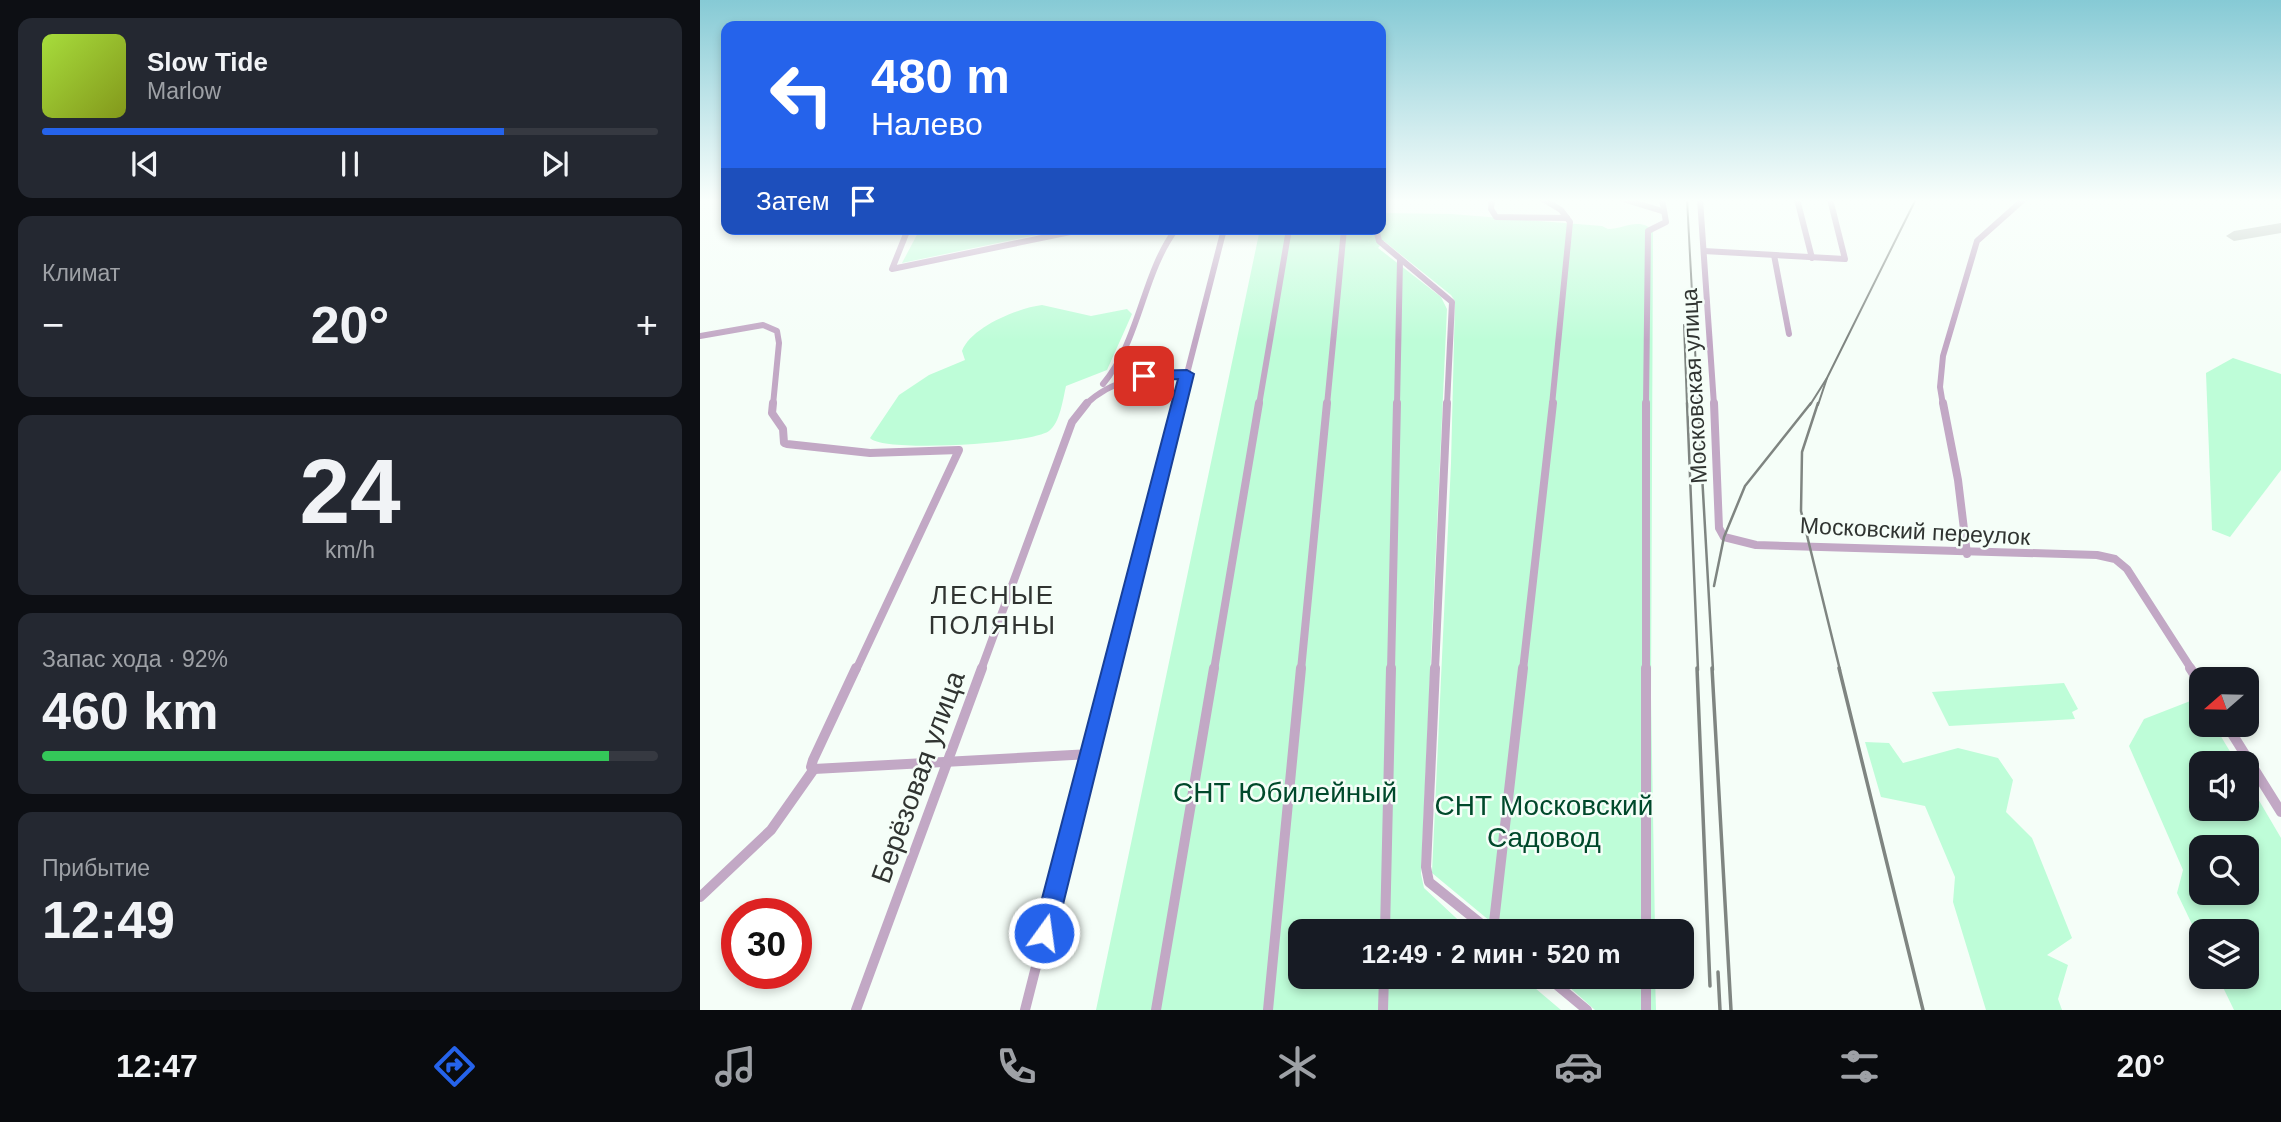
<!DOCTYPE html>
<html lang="ru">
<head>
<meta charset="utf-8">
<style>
  body { margin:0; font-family:Arial,sans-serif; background:#242831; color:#f1f3f6; height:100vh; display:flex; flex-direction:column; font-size:26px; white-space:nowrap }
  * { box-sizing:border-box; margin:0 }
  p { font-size:23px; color:#9ea1a6 }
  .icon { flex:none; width:38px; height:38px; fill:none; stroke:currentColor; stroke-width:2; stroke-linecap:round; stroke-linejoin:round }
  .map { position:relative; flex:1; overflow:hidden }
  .panel { display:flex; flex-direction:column; gap:18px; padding:18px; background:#0d0f14; width:700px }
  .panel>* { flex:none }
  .hud { position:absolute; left:21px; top:21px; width:665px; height:214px; border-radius:14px; box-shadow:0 4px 10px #0003; background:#2563eb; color:#fff; overflow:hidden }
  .needle { width:46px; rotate:250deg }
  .buttons { position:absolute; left:1489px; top:667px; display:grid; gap:14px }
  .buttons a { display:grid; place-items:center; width:70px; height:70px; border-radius:14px; background:#171b24; box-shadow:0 4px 10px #0003; font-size:35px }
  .speed { position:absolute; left:21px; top:898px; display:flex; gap:14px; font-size:35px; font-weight:700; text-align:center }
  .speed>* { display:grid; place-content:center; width:91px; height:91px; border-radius:50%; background:#171b24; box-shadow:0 4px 10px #0003; line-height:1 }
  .speed .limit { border:10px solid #d22; background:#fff; color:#111 }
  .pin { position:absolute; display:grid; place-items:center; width:60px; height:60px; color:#fff; margin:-30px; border-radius:14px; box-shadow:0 4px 10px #0006 }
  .me { position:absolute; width:77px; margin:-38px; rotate:14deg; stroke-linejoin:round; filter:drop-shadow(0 0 5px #0008) }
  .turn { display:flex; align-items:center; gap:24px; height:147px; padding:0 35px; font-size:32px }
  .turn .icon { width:91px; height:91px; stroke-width:2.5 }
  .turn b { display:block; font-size:49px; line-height:60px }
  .then { display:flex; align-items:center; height:66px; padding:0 35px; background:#0003; gap:14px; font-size:26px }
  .big { font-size:52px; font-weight:700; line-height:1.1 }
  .panel .tile { flex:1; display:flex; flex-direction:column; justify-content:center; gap:10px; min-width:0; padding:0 24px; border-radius:14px; background:#242831 }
  .panel .dial { align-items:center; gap:0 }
  .dial b { font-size:91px; line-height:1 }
  .song { display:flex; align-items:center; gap:21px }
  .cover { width:84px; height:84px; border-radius:10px; background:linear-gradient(135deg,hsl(80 70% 55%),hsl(70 70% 35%)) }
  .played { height:7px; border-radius:4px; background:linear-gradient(90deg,#2563eb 75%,#363941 75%) }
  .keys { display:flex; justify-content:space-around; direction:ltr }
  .heat { display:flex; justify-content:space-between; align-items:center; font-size:38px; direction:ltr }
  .charge { height:10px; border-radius:5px; background:linear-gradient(90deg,#34c759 92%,#363941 0) }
  .trip { position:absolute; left:588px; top:919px; width:406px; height:70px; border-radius:14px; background:#171b24; box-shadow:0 4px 10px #0003; font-weight:700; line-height:70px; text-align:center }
  .tab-bar { display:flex; height:112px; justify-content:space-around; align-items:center; background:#090b0e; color:#9ea1a6 }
  .tab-bar .icon { width:49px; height:49px }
  .tab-bar .active { color:#2563eb }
  .tab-bar b { font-size:32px; color:#f1f3f6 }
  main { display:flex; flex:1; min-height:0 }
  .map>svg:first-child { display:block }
  .green { fill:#befdd8; fill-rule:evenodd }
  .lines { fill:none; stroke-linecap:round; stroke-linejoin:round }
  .taxiway { fill:#bac2bc; fill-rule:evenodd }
  .street-far2 { stroke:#c2a8c5; stroke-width:6 }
  .street-far1 { stroke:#c2a8c5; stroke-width:8 }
  .street { stroke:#c2a8c5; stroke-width:10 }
  .rail-far2 { stroke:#7f8581; stroke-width:2 }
  .rail-far1 { stroke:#7f8581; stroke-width:2.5 }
  .rail { stroke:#7f8581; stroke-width:3.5 }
  .route { fill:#2563eb; stroke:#184099; stroke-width:2 }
  .labels { text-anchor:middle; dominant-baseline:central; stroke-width:5; stroke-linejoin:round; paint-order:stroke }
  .street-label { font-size:23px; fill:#303431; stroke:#f5fef8 }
  .quarter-label { font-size:26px; letter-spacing:2px; fill:#303431; stroke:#f5fef8 }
  .near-street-label { font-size:28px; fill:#303431; stroke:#f5fef8 }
  .near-park-label { font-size:28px; fill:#00492b; stroke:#f5fef8 }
</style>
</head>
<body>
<main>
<section class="panel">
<div class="tile">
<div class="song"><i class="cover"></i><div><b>Slow Tide</b><p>Marlow</p></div></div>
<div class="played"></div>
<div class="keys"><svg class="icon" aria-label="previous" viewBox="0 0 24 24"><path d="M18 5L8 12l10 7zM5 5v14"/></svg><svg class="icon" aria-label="pause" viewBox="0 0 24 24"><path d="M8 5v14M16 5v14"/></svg><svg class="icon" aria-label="next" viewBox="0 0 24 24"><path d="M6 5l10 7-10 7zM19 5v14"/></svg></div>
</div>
<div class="tile"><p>Климат</p>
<div class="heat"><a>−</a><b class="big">20°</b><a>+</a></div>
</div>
<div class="tile dial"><b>24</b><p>km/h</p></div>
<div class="tile"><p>Запас хода · 92%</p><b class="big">460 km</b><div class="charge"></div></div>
<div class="tile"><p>Прибытие</p><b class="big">12:49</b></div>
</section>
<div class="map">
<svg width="1581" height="1010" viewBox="0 0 1581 1010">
  <rect width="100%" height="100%" fill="#f5fef8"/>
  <!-- green -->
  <g class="green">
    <path d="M681 213 752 214 902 226 908 229C924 229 938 217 953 230L951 697 955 931H802L732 873 751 463 755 301 751 295 684 241 678 248 741 297 747 309 721 874 724 888 770 931H600V976L822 977 861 1010H396L560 229H681Z"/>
    <path d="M220 229H365L202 263Z"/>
    <path d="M342 305 391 316 427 309 432 314 407 370 366 386C363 399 360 423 349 431 332 444 183 453 170 438L199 395 229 375 265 360 262 351C271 327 318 308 342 305Z"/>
    <path d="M1533 358 1581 374V470L1530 537 1512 530 1506 373Z"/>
    <path d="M1364 683 1378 709 1372 712 1375 719 1249 726 1232 692Z"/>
    <path d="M1498 698 1502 724 1514 725 1537 763H1502V808H1547V780L1581 838V1010H1534L1518 977 1547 976V931H1502L1501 943 1477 893 1483 870 1429 746 1444 719ZM1502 847H1547V892H1502Z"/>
    <path d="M1165 742 1189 743 1203 763 1258 748 1298 758 1313 780 1306 812 1332 838 1372 938 1347 955 1368 965 1358 999 1362 1010H1286L1253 902 1255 877 1225 806 1181 797Z"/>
    <path d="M858 977H955L956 1010H895Z"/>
  </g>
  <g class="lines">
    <!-- taxiway -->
    <path class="taxiway" d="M1581 223V233L1534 241 1526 236 1534 231Z"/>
    <!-- street-far2 -->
    <g class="street-far2">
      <path d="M792 199 791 209 796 217 867 218"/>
      <path d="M843 199 861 210 870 222 852 405"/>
      <path d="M923 199 962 211"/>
      <path d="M1000 199 1014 405"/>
      <path d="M1097 199 1112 258"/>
      <path d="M208 229 192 269 385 229"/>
      <path d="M676 229 679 241 752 302 747 405"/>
      <path d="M1004 251 1145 259 1130 199"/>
      <path d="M1074 255 1089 334"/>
      <path d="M0 336 63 325 77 331 79 343 73 405"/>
      <path d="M403 384C440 340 442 275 476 229"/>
      <path d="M385 405C415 376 448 376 487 375"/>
      <path d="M479 405 524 229"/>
      <path d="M559 405 589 229"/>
      <path d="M627 405 644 229"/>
      <path d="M697 405 700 260"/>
      <path d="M946 405 948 231 966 222 962 199"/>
      <path d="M1243 405 1240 387 1243 356 1277 241 1324 199"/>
    </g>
    <!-- street-far1 -->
    <g class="street-far1">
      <path d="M73 403 72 413 83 429 84 443 87 444 170 453 259 450 156 670"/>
      <path d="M946 403V670"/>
      <path d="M1014 403 1019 528 1024 537 1056 545 1397 555 1415 559 1427 569 1492 670"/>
      <path d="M1243 403 1258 480 1267 554"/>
      <path d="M281 670 372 422 387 403"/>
      <path d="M412 670 480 403"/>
      <path d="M514 670 559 403"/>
      <path d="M601 670 627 403"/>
      <path d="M691 670 697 403"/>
      <path d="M735 670 747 403"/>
      <path d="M823 670 853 403"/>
    </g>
    <!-- street -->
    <g class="street">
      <path d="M735 668 726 867 729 882 790 931"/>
      <path d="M946 668V931"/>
      <path d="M1490 668 1502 686"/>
      <path d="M1526 724 1581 812"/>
      <path d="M114 769 391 754"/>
      <path d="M0 897 71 830 114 769 111 767 113 760 156 668"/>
      <path d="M685 931 691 668"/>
      <path d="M793 931 823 668"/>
      <path d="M846 976 887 1010"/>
      <path d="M946 976V1010"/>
      <path d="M156 1010 282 668"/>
      <path d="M325 1010 412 668"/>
      <path d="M456 1010 514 668"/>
      <path d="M568 1010 601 668"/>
      <path d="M683 1010 684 976"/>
    </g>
    <!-- rail-far2 -->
    <g class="rail-far2">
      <path d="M987 199 998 405"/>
      <path d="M984 325 987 405"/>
      <path d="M1110 405 1127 378 1216 199"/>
      <path d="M1118 405 1127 378"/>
    </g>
    <!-- rail-far1 -->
    <g class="rail-far1">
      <path d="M987 403 998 670"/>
      <path d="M998 403 1013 670"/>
      <path d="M1118 403 1102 452 1101 511 1140 670"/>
      <path d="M1014 586 1024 537 1045 486 1111 403"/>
    </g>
    <!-- rail -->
    <g class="rail">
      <path d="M997 668 1010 986"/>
      <path d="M1012 668 1031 1010"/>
      <path d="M1139 668 1223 1010"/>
      <path d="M1018 972 1020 1010"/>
    </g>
  </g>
  <!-- sky -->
  <linearGradient id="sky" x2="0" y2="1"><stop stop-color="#86cad5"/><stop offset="0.59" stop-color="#fafffc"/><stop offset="1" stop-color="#fafffc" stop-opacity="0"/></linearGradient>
  <rect width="1581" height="340" fill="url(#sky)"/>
  <!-- route -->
  <path class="route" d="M487 370 494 374 356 933 352 941 344 945 336 941 333 933 478 379 444 381 437 376 444 371Z"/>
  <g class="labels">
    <!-- street labels -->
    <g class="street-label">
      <text transform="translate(994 386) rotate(-93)">Московская улица</text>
      <text transform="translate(1215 531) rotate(3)">Московский переулок</text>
    </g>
    <!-- quarter labels -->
    <g class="quarter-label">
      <text x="293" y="595">ЛЕСНЫЕ<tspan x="293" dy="30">ПОЛЯНЫ</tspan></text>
    </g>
    <!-- near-street labels -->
    <g class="near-street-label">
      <text transform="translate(218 777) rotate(-70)">Берёзовая улица</text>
    </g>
    <!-- near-park labels -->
    <g class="near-park-label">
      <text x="585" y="792">СНТ Юбилейный</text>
      <text x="844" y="805">СНТ Московский<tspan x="844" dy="32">Садовод</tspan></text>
    </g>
  </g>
</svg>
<div class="buttons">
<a><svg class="needle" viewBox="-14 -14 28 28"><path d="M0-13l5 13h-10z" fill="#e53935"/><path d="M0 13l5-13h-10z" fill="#9ea1a6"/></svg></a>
<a><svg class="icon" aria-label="sound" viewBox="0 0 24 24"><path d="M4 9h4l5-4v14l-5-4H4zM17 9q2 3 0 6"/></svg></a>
<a><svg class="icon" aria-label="search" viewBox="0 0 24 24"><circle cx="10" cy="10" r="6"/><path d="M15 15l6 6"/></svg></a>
<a><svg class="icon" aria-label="layers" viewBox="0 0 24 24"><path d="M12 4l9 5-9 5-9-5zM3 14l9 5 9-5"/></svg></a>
</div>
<div class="speed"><div class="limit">30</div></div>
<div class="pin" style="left:444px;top:376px;background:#d93025"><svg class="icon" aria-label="arrive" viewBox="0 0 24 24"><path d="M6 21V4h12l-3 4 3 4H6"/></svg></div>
<svg class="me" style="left:344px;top:933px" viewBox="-20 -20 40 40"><circle r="17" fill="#2563eb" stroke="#fff" stroke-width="3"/><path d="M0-11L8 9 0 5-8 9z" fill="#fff"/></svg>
<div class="trip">12:49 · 2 мин · 520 m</div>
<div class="hud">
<div class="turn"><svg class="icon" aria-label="left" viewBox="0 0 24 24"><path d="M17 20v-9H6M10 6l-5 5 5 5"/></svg><div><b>480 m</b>Налево</div></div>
<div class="then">Затем<svg class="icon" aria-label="arrive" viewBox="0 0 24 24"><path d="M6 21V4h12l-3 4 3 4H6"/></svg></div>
</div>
</div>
</main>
<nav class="tab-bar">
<b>12:47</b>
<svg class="icon active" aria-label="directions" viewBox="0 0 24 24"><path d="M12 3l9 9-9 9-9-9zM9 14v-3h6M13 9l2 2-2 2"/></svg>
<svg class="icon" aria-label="music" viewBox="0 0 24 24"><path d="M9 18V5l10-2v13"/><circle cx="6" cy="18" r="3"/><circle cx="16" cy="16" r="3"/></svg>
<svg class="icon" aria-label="phone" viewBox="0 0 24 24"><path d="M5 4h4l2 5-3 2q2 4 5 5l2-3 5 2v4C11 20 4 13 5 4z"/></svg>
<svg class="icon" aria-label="climate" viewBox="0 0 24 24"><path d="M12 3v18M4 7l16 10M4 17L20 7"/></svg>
<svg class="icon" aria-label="car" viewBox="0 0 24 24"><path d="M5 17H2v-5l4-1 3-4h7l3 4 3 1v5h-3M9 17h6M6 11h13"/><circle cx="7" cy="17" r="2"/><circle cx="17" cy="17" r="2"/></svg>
<svg class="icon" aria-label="filters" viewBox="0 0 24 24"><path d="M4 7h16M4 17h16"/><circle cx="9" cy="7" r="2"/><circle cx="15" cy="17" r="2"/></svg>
<b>20°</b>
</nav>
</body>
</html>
